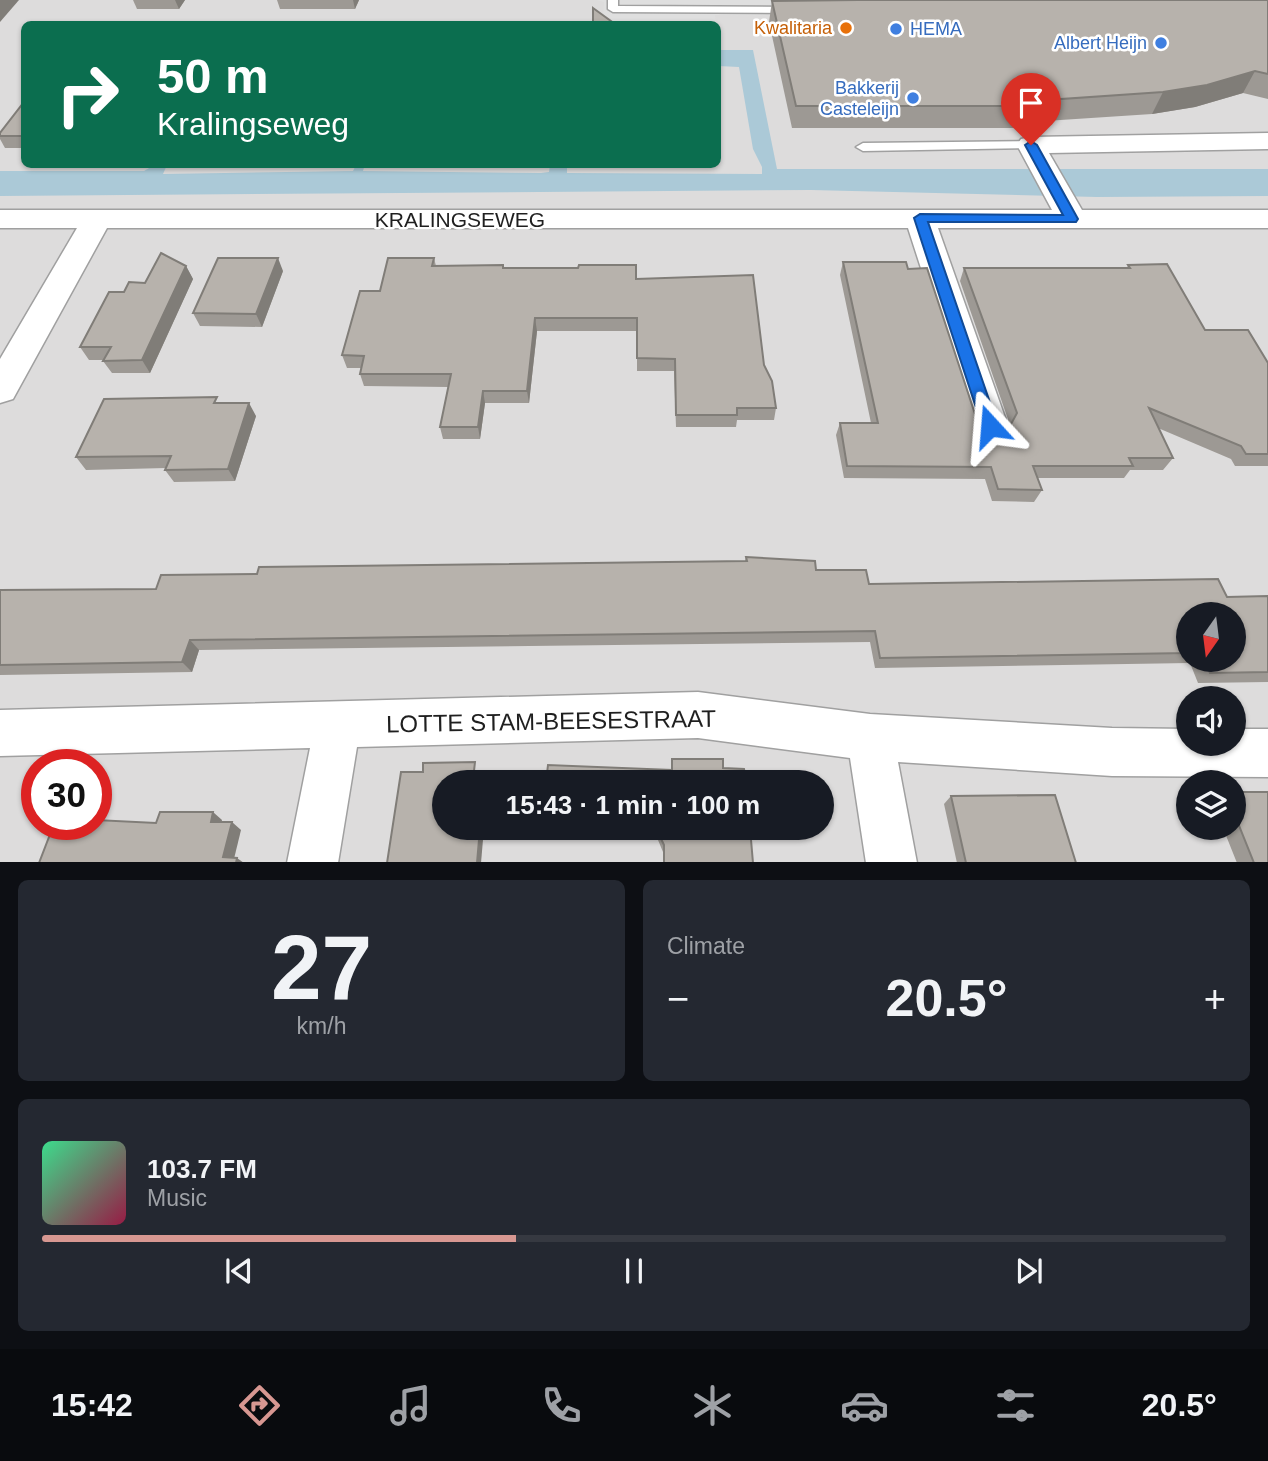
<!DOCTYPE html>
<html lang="en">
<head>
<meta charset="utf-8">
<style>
  body { margin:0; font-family:Arial,sans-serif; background:#242831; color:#f1f3f6; height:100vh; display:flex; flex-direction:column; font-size:26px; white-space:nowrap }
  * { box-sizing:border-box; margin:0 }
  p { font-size:23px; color:#9ea1a6 }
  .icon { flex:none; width:38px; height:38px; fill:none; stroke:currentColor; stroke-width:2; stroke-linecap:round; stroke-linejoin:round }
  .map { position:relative; height:862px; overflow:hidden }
  .panel { display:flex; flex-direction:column; gap:18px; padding:18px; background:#0d0f14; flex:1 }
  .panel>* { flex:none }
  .guide { position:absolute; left:21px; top:21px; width:700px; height:147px; border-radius:10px; box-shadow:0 2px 5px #0004; background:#0b6e4f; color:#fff; overflow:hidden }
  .needle { width:46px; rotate:194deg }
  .tools { position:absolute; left:1176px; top:602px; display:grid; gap:14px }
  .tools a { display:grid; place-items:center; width:70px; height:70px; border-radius:50%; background:#171b24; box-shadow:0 2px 5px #0004; font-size:35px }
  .speed { position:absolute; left:21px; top:749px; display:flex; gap:14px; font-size:35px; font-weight:700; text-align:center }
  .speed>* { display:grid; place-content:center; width:91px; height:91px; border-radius:50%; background:#171b24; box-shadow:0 2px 5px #0004; line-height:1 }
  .speed .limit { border:10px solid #d22; background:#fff; color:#111 }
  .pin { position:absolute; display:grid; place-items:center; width:60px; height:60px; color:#fff; margin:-72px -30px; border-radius:50% 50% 50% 0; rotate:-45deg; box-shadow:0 0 7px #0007 }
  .pin .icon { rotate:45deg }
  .me { position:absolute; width:77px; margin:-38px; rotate:341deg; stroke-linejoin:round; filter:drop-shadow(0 0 5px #0008) }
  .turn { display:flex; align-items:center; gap:24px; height:147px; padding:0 21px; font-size:32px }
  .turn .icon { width:91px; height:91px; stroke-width:2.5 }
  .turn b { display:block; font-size:49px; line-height:60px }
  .big { font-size:52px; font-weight:600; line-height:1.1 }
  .panel .tile { flex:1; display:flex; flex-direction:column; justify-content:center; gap:10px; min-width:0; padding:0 24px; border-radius:10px; background:#242831 }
  .panel .dial { align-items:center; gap:0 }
  .dial b { font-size:91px; line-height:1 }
  .song { display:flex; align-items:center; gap:21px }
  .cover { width:84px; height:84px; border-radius:10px; background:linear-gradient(135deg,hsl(150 70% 55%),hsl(340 70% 35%)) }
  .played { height:7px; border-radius:4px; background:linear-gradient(90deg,#d79791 40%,#363941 40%) }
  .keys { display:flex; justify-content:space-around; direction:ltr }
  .heat { display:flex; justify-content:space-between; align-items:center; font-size:38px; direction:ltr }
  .panel .tiles { flex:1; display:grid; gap:18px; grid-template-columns:1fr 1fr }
  .tile:last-child { grid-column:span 2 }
  .trip { position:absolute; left:432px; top:770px; width:402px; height:70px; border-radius:35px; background:#171b24; box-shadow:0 2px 5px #0004; font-weight:600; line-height:70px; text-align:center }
  .menu { display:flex; height:112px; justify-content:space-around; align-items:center; background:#090b0e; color:#9ea1a6 }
  .menu .icon { width:49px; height:49px }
  .menu .on { color:#d79791 }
  .menu b { font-size:32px; color:#f1f3f6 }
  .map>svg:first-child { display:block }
  .residential { fill:#dddcdc; fill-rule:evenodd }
  .parking { fill:#dfdfdf }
  .water { fill:#abc9d7 }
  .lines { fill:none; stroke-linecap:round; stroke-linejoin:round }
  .lane-casing { stroke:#a0a0a0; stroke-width:3 }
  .street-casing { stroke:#a0a0a0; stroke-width:3 }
  .lane { fill:#fff; fill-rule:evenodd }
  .street { fill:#fff; fill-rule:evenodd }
  .wall { fill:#9d9994; fill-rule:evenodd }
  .shaded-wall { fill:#807d78 }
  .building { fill:#b7b2ac; stroke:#807d78; stroke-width:2 }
  .route { fill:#1a73e8; stroke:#114b97; stroke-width:2 }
  .food-dot { fill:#e8710a; stroke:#fff; stroke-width:2.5 }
  .shop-dot { fill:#3f7fe0; stroke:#fff; stroke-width:2.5 }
  .labels { text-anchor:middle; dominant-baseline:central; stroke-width:5; stroke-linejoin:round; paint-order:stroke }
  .far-food-label { font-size:18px; fill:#c56008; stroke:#fff; text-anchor:end }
  .far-shop-label { font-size:18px; fill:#366cbe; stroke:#fff; text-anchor:end }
  .street-label { font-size:21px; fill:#1f1f1f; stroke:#fff }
  .near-street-label { font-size:24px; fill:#1f1f1f; stroke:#fff }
</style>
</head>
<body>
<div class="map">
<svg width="1268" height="863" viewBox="0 0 1268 863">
  <rect width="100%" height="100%" fill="#eeece6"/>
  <!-- residential -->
  <path class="residential" d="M0 0H1268V862H0ZM24 24H718V164H24ZM1188 614H1234V660H1188ZM1188 698H1234V744H1188ZM37 765H96V824H37ZM444 782H822V828H444ZM1188 782H1234V828H1188Z"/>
  <!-- parking -->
  <path class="parking" d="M596 0H973L981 16 715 15 716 21 611 22V18H603L604 2Z"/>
  <!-- water -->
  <path class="water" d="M721 50H753L777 169H1268V196L1097 197 811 190 0 196V171H144L156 164 167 165 163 174 353 171 356 165 365 164 363 171 541 173 549 172 550 165 567 164V173L762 174V167L753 149 739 67 718 66V53Z"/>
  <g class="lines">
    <defs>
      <g id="lane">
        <path d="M608 0H618V6L792 7 797 10 792 13 613 12 608 9Z"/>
        <path d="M1031 141 1037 145 1036 148 863 151 856 147 863 143Z"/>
      </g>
      <g id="street">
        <path d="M1268 133V149L1049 153 1082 210H1268V228H938L1008 426 1003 436 990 440 977 436 972 426 908 228H107L13 399 0 403V359L77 228H0V210H1052L1017 145 1021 139 1031 137Z"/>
        <path d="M698 692 870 714 1112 728 1188 729V744H1234V729H1268V777L1112 776 898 762 917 863H866L850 758 698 738 357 747 338 863H287L310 748 0 756V710Z"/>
      </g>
    </defs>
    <!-- lane casing -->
    <use href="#lane" class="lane-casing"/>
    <!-- street casing -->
    <use href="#street" class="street-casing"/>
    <!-- lane -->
    <use href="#lane" class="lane"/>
    <!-- street -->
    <use href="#street" class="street"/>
  </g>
  <!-- wall -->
  <g class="wall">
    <path d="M133 0H185L179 9H137Z"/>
    <path d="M277 0H359L355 9H280Z"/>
    <path d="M1268 0V99L1243 93 1195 107 1152 114 1030 122 1027 128H792L769 22 772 1Z"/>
    <path d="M24 102V148H5L0 139V133Z"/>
    <path d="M434 258 436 266 503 268 636 279 764 365 776 408 774 420H737L736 427H676L674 371H637V331H537L529 403H485L480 439H443L440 427 448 387 364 386 360 374 361 368H347L342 355 380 291Z"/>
    <path d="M843 262 908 269 975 414 982 426 995 430 1010 426V425L960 281 964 268H1127L1128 265 1205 330 1268 363V466H1235L1231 459 1158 428 1173 458 1163 470H1130L1124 478H1037L1042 490 1034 502 992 501 985 479 844 478 836 435 840 423H871L840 275Z"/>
    <path d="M186 266 193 279 150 373H112L103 361 104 360H89L80 347 124 292Z"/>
    <path d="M283 271 262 327 200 326 193 313Z"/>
    <path d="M220 403 256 416 235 481 174 482 165 470 166 468 86 470 76 457Z"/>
    <path d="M746 557 816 570 869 584 1227 597 1268 596V682L1198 683 1190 663 875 668 870 642 199 650 192 672 0 675V590L156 589 257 574 745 561ZM1188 614 1234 660H1188Z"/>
    <path d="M1234 792 1268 863H1237L1223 828H1234Z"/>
    <path d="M951 796 1076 863H957L944 804Z"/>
    <path d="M653 828H750L753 863H664L663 852Z"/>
  </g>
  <!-- shaded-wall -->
  <g class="shaded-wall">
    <path d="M0 0H19L0 22Z"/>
    <path d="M175 0H185L179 9Z"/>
    <path d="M353 0H359L355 9Z"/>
    <path d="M1255 71 1243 93 1195 107 1152 114 1163 92Z"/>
    <path d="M278 258 283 271 262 327 256 314Z"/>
    <path d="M186 266 193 279 150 373 142 360Z"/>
    <path d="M535 318 537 331 529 403 527 391Z"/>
    <path d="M483 391 485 403 480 439 478 427Z"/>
    <path d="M249 403 256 416 235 481 228 469Z"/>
    <path d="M190 640 199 650 192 672 182 662Z"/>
    <path d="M485 771 488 780V782H484Z"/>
    <path d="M213 812 222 820 220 830 211 822Z"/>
    <path d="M232 822 241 830 233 863 223 857Z"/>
    <path d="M480 828H484L481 863H477Z"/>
    <path d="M237 858 244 863H236Z"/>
  </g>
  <!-- building -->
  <g class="building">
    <path d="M858 0H1268V74L1255 71 1207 85 1163 92 1033 101 1036 106H796L772 1Z"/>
    <path d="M593 8 615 24H593Z"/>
    <path d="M24 102V136H0V133Z"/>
    <path d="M161 253 186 266 142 360 103 361 111 347H80L109 292H124L129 282 145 283Z"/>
    <path d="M218 258H278L256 314 193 313Z"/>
    <path d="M388 258H434L432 266 503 265V268H578L579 265H636V279L753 275 764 365 772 381 776 408H737V415H676L675 359 637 358V318H535L527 391H483L478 427H440L451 374H360L364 356 342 355 360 291H380Z"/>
    <path d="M843 262H906L908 269 927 268 975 414 982 426 995 430 1010 426 1017 413 964 268H1130L1128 265 1167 264 1205 330H1248L1268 363V454H1246L1241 446 1149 408 1173 458H1129L1133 466H1033L1042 490 998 489 991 467 847 466 840 423H878Z"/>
    <path d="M217 397 214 403H249L228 469 165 470 171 456 76 457 104 399Z"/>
    <path d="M746 557 815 561 816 570H866L869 584 1218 579 1227 597 1268 596V672L1210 673 1205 660H1234V614H1188V653L880 658 875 631 190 640 182 662 0 665V590L156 589 161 575 257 574 259 567 747 561Z"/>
    <path d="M672 759H723V768L744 769 746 782H546L548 765 672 770Z"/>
    <path d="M475 762 474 771H485L484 782H444V828H480L477 863H387L401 772H423V763Z"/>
    <path d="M1234 792H1268V863H1254L1234 813Z"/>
    <path d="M1055 795 1076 863H966L951 796Z"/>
    <path d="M160 812H213L211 822H232L223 857 237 858 236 863H39L54 824H96V820L156 823Z"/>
    <path d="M656 828H750L753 863H664V845Z"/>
  </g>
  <!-- route -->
  <path class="route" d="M1031 141 1037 145 1078 219 1076 222H928L998 426 990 432 982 426 914 218 920 214 1063 215 1025 145Z"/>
  <!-- markers -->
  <circle class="food-dot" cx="846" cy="28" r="7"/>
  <g class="shop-dot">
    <circle cx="896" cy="29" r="7"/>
    <circle cx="1161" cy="43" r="7"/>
    <circle cx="913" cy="98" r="7"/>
  </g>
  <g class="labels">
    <!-- far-food labels -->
    <g class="far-food-label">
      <text x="832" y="28">Kwalitaria</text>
    </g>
    <!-- far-shop labels -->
    <g class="far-shop-label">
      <text x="910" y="29" text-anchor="start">HEMA</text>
      <text x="1147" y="43">Albert Heijn</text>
      <text x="899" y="88">Bakkerij<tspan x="899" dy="21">Casteleijn</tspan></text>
    </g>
    <!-- street labels -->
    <g class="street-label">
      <text x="460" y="219">KRALINGSEWEG</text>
    </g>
    <!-- near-street labels -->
    <g class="near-street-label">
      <text transform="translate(551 721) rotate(-1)">LOTTE STAM-BEESESTRAAT</text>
    </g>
  </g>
</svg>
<div class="tools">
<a><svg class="needle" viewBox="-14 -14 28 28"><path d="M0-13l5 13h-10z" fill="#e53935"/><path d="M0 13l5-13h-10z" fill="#9ea1a6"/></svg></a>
<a><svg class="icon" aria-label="sound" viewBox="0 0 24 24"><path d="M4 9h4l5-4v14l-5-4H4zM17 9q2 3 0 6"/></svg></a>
<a><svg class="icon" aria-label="layers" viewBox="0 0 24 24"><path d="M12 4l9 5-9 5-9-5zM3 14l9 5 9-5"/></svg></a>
</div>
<div class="speed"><div class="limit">30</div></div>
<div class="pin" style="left:1031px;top:145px;background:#d93025"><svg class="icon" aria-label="arrive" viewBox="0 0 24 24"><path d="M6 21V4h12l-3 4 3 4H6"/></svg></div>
<svg class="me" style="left:990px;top:426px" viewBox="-20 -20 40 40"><path d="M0-17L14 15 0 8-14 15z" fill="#1a73e8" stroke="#fff" stroke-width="4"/></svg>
<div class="trip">15:43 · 1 min · 100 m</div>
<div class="guide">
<div class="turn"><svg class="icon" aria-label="right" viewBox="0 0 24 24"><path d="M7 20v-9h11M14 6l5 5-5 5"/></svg><div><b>50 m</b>Kralingseweg</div></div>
</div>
</div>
<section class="panel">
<div class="tiles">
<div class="tile dial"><b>27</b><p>km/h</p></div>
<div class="tile"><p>Climate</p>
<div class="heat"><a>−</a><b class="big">20.5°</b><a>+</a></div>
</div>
<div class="tile">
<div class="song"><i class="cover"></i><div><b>103.7 FM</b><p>Music</p></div></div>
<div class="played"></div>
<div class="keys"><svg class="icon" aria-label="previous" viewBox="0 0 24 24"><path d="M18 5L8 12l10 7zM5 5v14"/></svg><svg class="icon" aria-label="pause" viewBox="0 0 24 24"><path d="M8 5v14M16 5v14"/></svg><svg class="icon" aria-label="next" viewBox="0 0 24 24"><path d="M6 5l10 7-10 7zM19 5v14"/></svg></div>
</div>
</div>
</section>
<nav class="menu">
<b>15:42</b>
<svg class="icon on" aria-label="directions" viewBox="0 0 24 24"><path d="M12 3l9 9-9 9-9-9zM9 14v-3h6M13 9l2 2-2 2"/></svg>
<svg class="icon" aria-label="music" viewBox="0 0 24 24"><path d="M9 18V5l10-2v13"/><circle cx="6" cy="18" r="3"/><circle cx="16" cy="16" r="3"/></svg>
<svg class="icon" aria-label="phone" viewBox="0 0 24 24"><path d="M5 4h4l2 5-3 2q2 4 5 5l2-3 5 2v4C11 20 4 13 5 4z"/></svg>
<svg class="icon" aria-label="climate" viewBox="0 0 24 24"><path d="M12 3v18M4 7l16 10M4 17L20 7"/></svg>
<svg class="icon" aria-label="car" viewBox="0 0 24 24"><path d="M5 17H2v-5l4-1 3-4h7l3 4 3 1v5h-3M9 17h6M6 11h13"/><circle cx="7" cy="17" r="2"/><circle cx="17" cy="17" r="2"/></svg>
<svg class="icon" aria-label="filters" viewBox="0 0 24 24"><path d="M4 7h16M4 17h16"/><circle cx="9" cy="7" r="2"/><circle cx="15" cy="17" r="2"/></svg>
<b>20.5°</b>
</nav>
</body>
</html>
